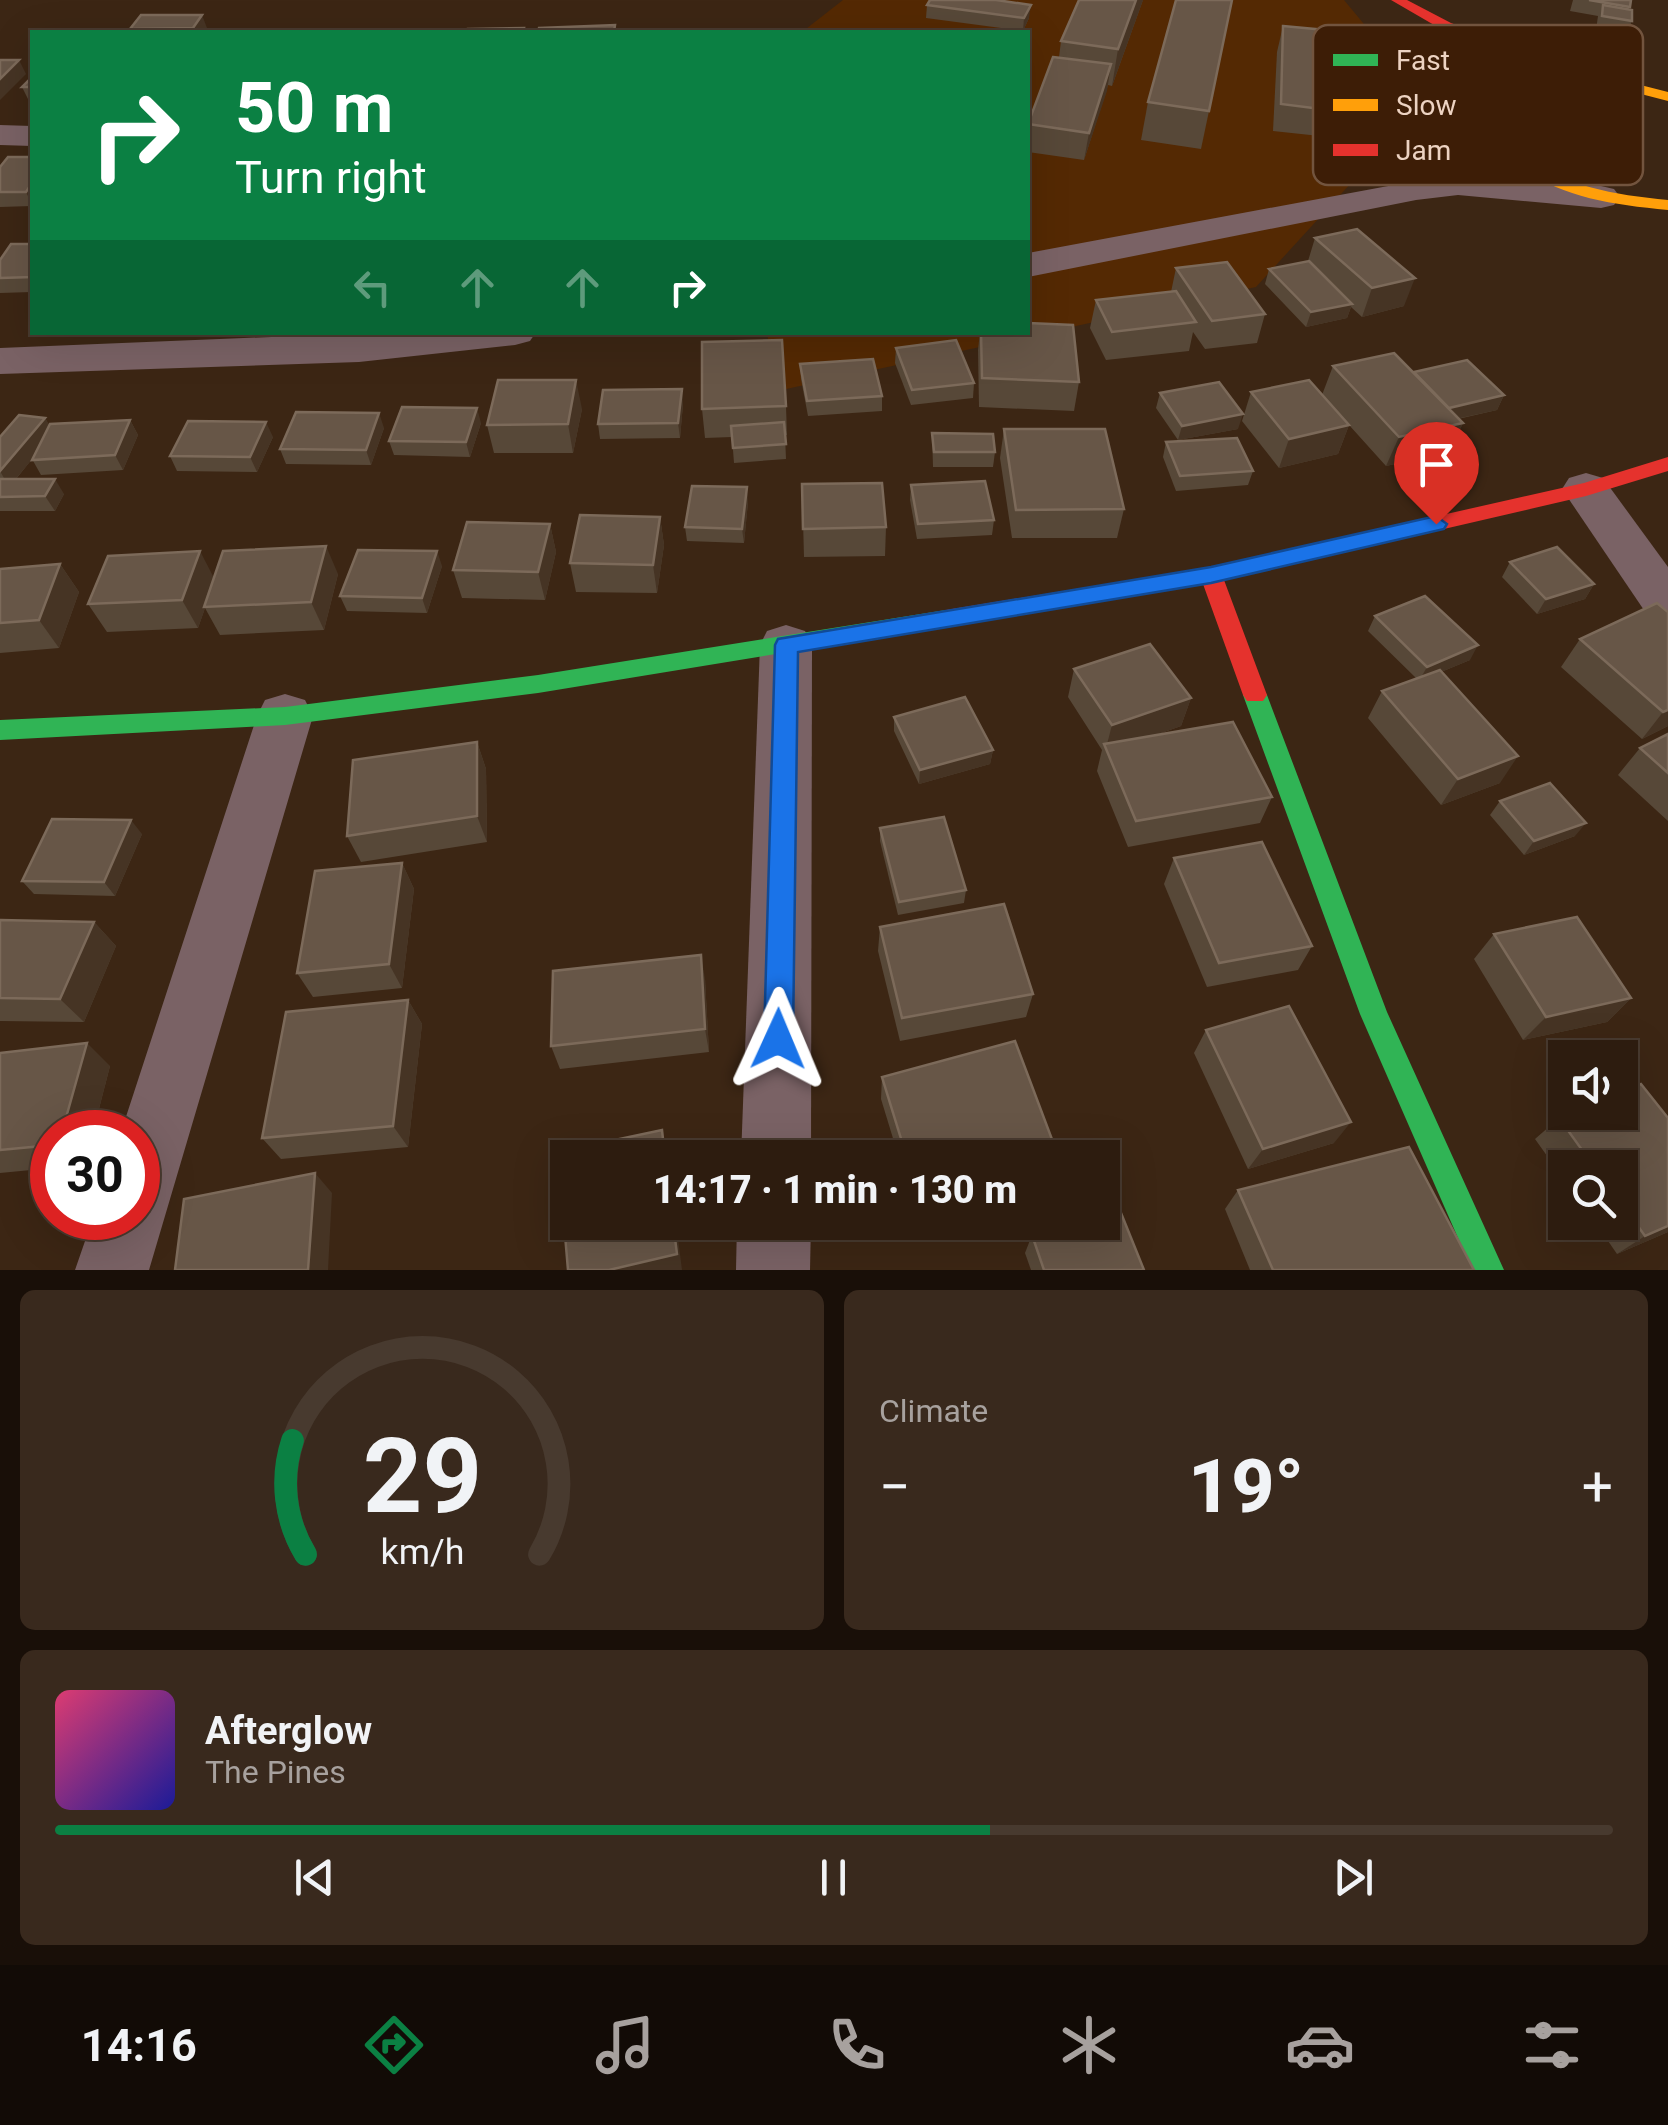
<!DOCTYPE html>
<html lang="en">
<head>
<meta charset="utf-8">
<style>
  body { margin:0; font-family:Roboto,sans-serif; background:#39291d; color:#f1f3f6; height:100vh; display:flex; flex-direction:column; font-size:38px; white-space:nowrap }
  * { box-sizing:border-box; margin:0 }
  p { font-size:32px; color:#a7a19e }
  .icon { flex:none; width:55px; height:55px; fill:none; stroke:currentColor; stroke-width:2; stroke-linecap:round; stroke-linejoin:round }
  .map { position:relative; height:1270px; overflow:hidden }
  .side { display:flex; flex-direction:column; gap:20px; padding:20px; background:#190f08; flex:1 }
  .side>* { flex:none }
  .hud { position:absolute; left:30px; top:30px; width:1000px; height:305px; border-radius:0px; box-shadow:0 10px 40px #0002,0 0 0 2px #483a2f; background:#0b8043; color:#fff; overflow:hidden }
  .controls { position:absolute; left:1548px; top:1040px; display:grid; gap:20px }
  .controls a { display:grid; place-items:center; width:90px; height:90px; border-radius:0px; background:#2d1c0f; box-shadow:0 10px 40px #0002,0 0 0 2px #483a2f; font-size:50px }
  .speed { position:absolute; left:30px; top:1110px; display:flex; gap:20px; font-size:50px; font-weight:700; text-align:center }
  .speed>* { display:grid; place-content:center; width:130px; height:130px; border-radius:50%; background:#2d1c0f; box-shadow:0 10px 40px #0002,0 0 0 2px #483a2f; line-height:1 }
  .speed .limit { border:15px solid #d22; background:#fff; color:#111 }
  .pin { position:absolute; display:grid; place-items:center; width:85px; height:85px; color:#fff; margin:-102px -42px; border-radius:50% 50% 50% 0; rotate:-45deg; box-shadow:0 0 10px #0007 }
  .pin .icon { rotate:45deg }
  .me { position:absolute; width:110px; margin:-55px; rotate:1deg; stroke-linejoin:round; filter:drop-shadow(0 0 8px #0008) }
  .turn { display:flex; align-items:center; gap:35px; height:210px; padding:0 40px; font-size:45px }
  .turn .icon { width:130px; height:130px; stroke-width:2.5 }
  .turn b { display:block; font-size:70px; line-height:85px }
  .lanes { display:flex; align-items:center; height:95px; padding:0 40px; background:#0003; justify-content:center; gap:50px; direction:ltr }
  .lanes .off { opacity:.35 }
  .big { font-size:75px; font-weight:800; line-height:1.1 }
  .side .card { flex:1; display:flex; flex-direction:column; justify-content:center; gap:15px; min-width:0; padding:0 35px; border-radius:15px; background:#39291d }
  .side .dial { align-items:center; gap:0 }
  .dial svg { height:260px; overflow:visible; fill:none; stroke:#483a2f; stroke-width:7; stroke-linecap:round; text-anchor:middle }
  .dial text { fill:#f1f3f6; stroke:none }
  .song { display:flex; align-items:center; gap:30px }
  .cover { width:120px; height:120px; border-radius:15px; background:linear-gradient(135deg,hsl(340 70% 55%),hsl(240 70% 35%)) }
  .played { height:10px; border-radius:5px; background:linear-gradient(90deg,#0b8043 60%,#483a2f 60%) }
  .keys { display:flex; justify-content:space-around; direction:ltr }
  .heat { display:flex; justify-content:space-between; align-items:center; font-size:55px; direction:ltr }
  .side .tiles { flex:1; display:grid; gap:20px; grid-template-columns:1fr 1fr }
  .card:last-child { grid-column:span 2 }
  .trip { position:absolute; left:550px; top:1140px; width:570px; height:100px; border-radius:0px; background:#2d1c0f; box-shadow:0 10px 40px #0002,0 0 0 2px #483a2f; font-weight:800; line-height:100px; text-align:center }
  .dock { display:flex; height:160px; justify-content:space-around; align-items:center; background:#120b06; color:#a7a19e }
  .dock .icon { width:70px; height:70px }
  .dock .active { color:#0b8043 }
  .dock b { font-size:45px; color:#f1f3f6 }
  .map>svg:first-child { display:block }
  .built { fill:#542903 }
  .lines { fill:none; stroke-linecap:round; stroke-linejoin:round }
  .street { fill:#7a6265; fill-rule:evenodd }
  .fast { fill:#30b455; fill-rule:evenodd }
  .slow { fill:#ff9f0a; fill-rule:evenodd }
  .jam { fill:#e5322d; fill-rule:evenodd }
  .wall { fill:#574838 }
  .shaded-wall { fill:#463424 }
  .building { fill:#675647; stroke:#7c6a5a; stroke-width:2.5 }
  .route { fill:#1a73e8; stroke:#114b97; stroke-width:2.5 }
  .key { fill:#3d1d06; stroke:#72543e; stroke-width:2.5 }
  .key-label { font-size:28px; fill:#edd3c2 }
</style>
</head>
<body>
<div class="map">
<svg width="1668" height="1270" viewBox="0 0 1668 1270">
  <rect width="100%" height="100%" fill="#3c2614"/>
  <!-- built -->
  <path class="built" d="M843 0H1344L1427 100 1256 287 777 391 767 333 1028 332V32H802Z"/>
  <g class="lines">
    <!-- street -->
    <g class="street">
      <path d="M0 125 32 126V146L0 145Z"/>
      <path d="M1458 173 1601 186 1614 189 1620 197 1614 205 1601 208 1458 195 1416 200 1028 277V253Z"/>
      <path d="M392 332H536L530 341 515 345 359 362 0 374V348Z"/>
      <path d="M1586 473 1603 478 1668 567V625L1650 619 1562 489 1569 478Z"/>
      <path d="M786 625 805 631 812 645 811 1158H741L760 645 767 631Z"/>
      <path d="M285 694 305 700 313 716 149 1270H75L93 1218H138V1132H121L257 716 265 700Z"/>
      <path d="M737 1222H811L810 1270H736Z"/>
    </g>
    <!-- fast -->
    <g class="fast">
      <path d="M946 610 957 618 946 626 538 693 285 725 0 740V720L285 707 538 675Z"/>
      <path d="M1255 686 1263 689 1267 695 1387 1012 1504 1270H1472L1360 1014 1243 695 1247 689Z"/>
    </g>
    <!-- slow -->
    <path class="slow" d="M1570 75 1621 80 1668 92V101C1607 85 1540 65 1495 121 1535 182 1599 193 1668 200V210C1589 202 1525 192 1480 121 1504 89 1530 79 1570 75Z"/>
    <!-- jam -->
    <g class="jam">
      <path d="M1391 0H1407L1451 23 1587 73 1575 76 1441 29Z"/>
      <path d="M1668 457V471L1586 496 1224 580 1267 695 1263 701H1247L1243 695 1203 584 946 626 935 618 946 610 1211 567 1584 483Z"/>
    </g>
  </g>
  <!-- wall -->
  <g class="wall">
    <path d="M1143 0 1112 86 1108 85 1084 160 1028 152V123L1059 57 1061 41Z"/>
    <path d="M1573 0H1631L1629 9 1632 21 1626 35 1596 30 1598 16 1570 11Z"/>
    <path d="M927 5 1029 18 1023 31 926 18Z"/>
    <path d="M1283 26 1337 111 1329 137 1273 131 1277 52Z"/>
    <path d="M207 28 204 32H132L130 29Z"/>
    <path d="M32 77V101H29L22 87Z"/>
    <path d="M1148 102 1209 111 1201 149 1141 140Z"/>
    <path d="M32 157V206L0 207V167Z"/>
    <path d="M1315 238 1404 306 1362 317 1351 307 1347 318 1306 327 1265 284 1269 269 1308 261Z"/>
    <path d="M32 244V292L0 293V260Z"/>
    <path d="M1176 268 1265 314 1257 343 1205 349 1193 332 1189 351 1106 360 1090 328 1096 300 1171 292Z"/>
    <path d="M980 332H1028L1079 382 1074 411 979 407 978 350Z"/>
    <path d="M896 348 974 383 973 398 911 405 895 363Z"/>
    <path d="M800 364 882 396V411L808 416 801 379Z"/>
    <path d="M1333 366 1413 373 1504 395 1497 410 1458 419 1463 423 1449 452 1386 466 1322 395Z"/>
    <path d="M1251 392 1349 425 1338 454 1279 468 1242 421Z"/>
    <path d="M1160 393 1238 429 1178 440 1156 408Z"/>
    <path d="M683 404 680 438 600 439 598 424Z"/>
    <path d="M786 406 787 435H785L786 459 734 463 732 437 705 438 702 409Z"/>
    <path d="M582 409 573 453H494L487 425Z"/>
    <path d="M45 418 49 425 130 420 138 435 123 470 41 475 32 459 16 479 64 494 55 511H0V437Z"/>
    <path d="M481 423 470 457 394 455 389 441Z"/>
    <path d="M384 428 371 465 286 464 280 449Z"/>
    <path d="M1004 429 1124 509 1117 538H1012L1000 458Z"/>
    <path d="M932 433 995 452 993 467H933Z"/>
    <path d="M273 437 257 472 177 471 170 456Z"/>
    <path d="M1166 442 1253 471 1248 485 1176 491 1163 457Z"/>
    <path d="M802 484 886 527 885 556 804 557Z"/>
    <path d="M911 485 994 520 992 535 917 539 910 500Z"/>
    <path d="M748 502 744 543 687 541 685 527Z"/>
    <path d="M660 517 664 545 657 593 576 592 570 563Z"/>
    <path d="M550 524 556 552 545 600 462 598 453 570Z"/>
    <path d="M1510 562 1594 584 1585 599 1537 614 1502 577Z"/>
    <path d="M60 564 79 592 59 648 0 653V569Z"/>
    <path d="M442 566 427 613 347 611 340 596Z"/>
    <path d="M338 574 324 630 220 635 205 608 198 628 107 632 88 604 214 578Z"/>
    <path d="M1657 603 1668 726 1642 739 1561 667 1580 639Z"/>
    <path d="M1375 616 1470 660 1441 672 1500 783 1441 805 1368 718 1382 691 1416 678 1368 631Z"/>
    <path d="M1074 669 1191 698 1181 726 1153 736 1272 797 1260 823 1128 847 1097 771 1102 750 1068 697Z"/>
    <path d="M894 717 993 750 990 764 919 784 894 731Z"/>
    <path d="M1668 734V821L1618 775 1640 748Z"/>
    <path d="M477 742 486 769 487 842 361 862 347 836Z"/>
    <path d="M1500 801 1575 836 1524 855 1490 815Z"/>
    <path d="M880 828 966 890 964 903 898 915 880 841Z"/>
    <path d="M142 834 115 896 34 894 22 881Z"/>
    <path d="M1174 858 1312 946 1298 970 1207 987 1164 884Z"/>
    <path d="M402 863 414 889 402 988 313 997 297 973Z"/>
    <path d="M0 920 94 922 116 946 84 1022 0 1021Z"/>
    <path d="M880 927 1033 994 1026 1017 900 1041 878 951Z"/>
    <path d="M1494 934 1631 998 1607 1022 1523 1040 1474 959Z"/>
    <path d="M705 979 709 1052 560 1069 551 1046Z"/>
    <path d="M408 1000 422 1024 408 1147 281 1159 262 1138Z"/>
    <path d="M1206 1030 1334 1143 1248 1169 1194 1053Z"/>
    <path d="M0 1053 110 1066 93 1132H52V1168L0 1173Z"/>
    <path d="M882 1077 1059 1158H899L881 1099Z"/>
    <path d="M1559 1118H1668V1232L1617 1254 1595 1222H1620V1168H1565V1181L1535 1139Z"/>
    <path d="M1238 1190 1474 1270H1250L1225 1209Z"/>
    <path d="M1032 1235 1144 1270H1031L1025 1253Z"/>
  </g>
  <!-- shaded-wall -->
  <g class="shaded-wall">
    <path d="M1136 0H1143L1112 86 1118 49Z"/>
    <path d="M1031 5 1029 18 1023 31 1024 18Z"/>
    <path d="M202 15 207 28 204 32H194L193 28Z"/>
    <path d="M19 60 26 74 0 100V79Z"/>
    <path d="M1111 64 1107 91 1084 160 1089 133Z"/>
    <path d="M32 183V205L26 192Z"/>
    <path d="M1415 278 1404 306 1362 317 1372 288Z"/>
    <path d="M1352 304 1347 318 1306 327 1311 312Z"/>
    <path d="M576 380 582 409 573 453 568 424Z"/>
    <path d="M682 389 683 404 680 438 678 423Z"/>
    <path d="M1504 395 1497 410 1442 422 1449 408Z"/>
    <path d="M477 408 481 423 470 457 466 442Z"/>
    <path d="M379 413 384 428 371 465 366 450Z"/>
    <path d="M1243 414 1238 429 1178 440 1182 426Z"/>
    <path d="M45 418 54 433 9 487 0 471Z"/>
    <path d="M130 420 138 435 123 470 115 455Z"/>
    <path d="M266 422 273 437 257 472 250 457Z"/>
    <path d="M1463 423 1449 452 1386 466 1399 437Z"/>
    <path d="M1349 425 1338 454 1279 468 1289 439Z"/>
    <path d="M55 479 64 494 55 511 45 496Z"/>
    <path d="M747 487 748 502 744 543 742 529Z"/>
    <path d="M660 517 664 545 657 593 653 565Z"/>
    <path d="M550 524 556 552 545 600 538 572Z"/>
    <path d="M326 546 338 574 324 630 311 602Z"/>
    <path d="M200 551 215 580 198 628 182 600Z"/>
    <path d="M437 551 442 566 427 613 422 598Z"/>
    <path d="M60 564 79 592 59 648 39 620Z"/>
    <path d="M1594 584 1585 599 1537 614 1546 599Z"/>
    <path d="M1478 645 1470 660 1419 681 1427 667Z"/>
    <path d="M1191 698 1181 726 1107 752 1106 748 1112 725Z"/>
    <path d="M1668 710V726L1642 739 1663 712Z"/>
    <path d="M477 742 486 769 487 842 477 816Z"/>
    <path d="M993 750 990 764 919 784 920 770Z"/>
    <path d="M1518 756 1500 783 1441 805 1458 779Z"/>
    <path d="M131 820 142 834 115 896 104 882Z"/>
    <path d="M1586 823 1575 836 1524 855 1534 841Z"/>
    <path d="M402 863 414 889 402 988 389 964Z"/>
    <path d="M94 922 116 946 84 1022 60 999Z"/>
    <path d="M701 955 705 979 709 1052 705 1029Z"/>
    <path d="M1631 998 1607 1022 1523 1040 1546 1017Z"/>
    <path d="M408 1000 422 1024 408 1147 393 1126Z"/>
    <path d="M87 1043 110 1066 93 1132H62Z"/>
    <path d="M1351 1122 1334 1143 1248 1169 1263 1149Z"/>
    <path d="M662 1130 667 1151 668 1158H665Z"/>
    <path d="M315 1173 332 1193 328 1270H308Z"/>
    <path d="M673 1222H676L682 1270H609Z"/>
    <path d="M1668 1226V1232L1617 1254 1645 1236Z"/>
  </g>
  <!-- building -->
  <g class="building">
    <path d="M930 0H996L1031 5 1024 18 927 5Z"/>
    <path d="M1079 0H1136L1118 49 1061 41Z"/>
    <path d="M1176 0H1232L1209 111 1148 102Z"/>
    <path d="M1589 0H1631L1630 7Z"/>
    <path d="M1603 5 1632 10V21L1602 16Z"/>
    <path d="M141 15H202L193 28 130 29Z"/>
    <path d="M615 25 614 32H538L539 28Z"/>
    <path d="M1283 26 1336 31 1337 111 1281 104Z"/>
    <path d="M524 28 523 32H468V29Z"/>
    <path d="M1053 57 1111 64 1089 133 1028 124Z"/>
    <path d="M0 60H19L0 79Z"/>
    <path d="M32 77V87H22Z"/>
    <path d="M8 157H32V183L26 192H0V167Z"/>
    <path d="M1357 229 1415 278 1372 288 1315 238Z"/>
    <path d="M11 244H32V277L0 278V260Z"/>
    <path d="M1309 261 1352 304 1311 312 1269 269Z"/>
    <path d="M1227 262 1265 314 1212 321 1176 268Z"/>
    <path d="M1176 291 1196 322 1112 332 1096 300Z"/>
    <path d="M1028 323 1073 325 1079 382 982 378 981 332H1028Z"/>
    <path d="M782 340 786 406 702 409V342Z"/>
    <path d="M956 340 974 383 912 390 896 348Z"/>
    <path d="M1394 353 1463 423 1399 437 1333 366Z"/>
    <path d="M873 359 882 396 807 401 800 364Z"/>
    <path d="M1467 360 1504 395 1449 408 1414 372Z"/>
    <path d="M498 380H576L568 424 487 425Z"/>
    <path d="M1309 380 1349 425 1289 439 1251 392Z"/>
    <path d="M1219 382 1243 414 1182 426 1160 393Z"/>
    <path d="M682 389 678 423 598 424 603 390Z"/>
    <path d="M402 407 477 408 466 442 389 441Z"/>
    <path d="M296 412 379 413 366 450 280 449Z"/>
    <path d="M19 415 45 418 0 471V437Z"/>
    <path d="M130 420 115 455 32 460 50 424Z"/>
    <path d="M188 421 266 422 250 457 170 456Z"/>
    <path d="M784 422 786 444 733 448 731 426Z"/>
    <path d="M1004 429H1105L1124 509 1016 510Z"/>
    <path d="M932 433 993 434 995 452H934Z"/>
    <path d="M1237 438 1253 471 1180 476 1166 442Z"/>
    <path d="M0 479H55L45 496 0 497Z"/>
    <path d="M985 481 994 520 918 524 911 485Z"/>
    <path d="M882 483 886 527 803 529 802 484Z"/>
    <path d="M692 486 747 487 742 529 685 527Z"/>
    <path d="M580 515 660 517 653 565 570 563Z"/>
    <path d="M467 522 550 524 538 572 453 570Z"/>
    <path d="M326 546 311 602 204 607 223 551Z"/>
    <path d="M1557 547 1594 584 1546 599 1510 562Z"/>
    <path d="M358 550 437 551 422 598 340 596Z"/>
    <path d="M200 551 182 600 88 604 108 556Z"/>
    <path d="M60 564 39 620 0 623V569Z"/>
    <path d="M1425 596 1478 645 1427 667 1375 616Z"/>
    <path d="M1657 603 1668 612V710L1663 712 1580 639Z"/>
    <path d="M1150 644 1191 698 1112 725 1074 669Z"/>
    <path d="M1440 670 1518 756 1458 779 1382 691Z"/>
    <path d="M965 697 993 750 920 770 894 717Z"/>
    <path d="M1233 722 1272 797 1136 821 1104 744Z"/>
    <path d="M1668 734V773L1640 748Z"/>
    <path d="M477 742V816L347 836 353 760Z"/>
    <path d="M1550 783 1586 823 1534 841 1500 801Z"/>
    <path d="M944 817 966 890 899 902 880 828Z"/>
    <path d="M52 819 131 820 104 882 22 881Z"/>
    <path d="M1262 842 1312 946 1219 963 1174 858Z"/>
    <path d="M402 863 389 964 297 973 315 871Z"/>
    <path d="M1004 904 1033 994 902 1018 880 927Z"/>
    <path d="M1577 917 1631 998 1546 1017 1494 934Z"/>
    <path d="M0 920 94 922 60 999 0 998Z"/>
    <path d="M701 955 705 1029 551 1046 553 971Z"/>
    <path d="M408 1000 393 1126 262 1138 286 1012Z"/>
    <path d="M1289 1006 1351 1122 1263 1149 1206 1030Z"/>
    <path d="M1015 1041 1059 1158H907L882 1077Z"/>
    <path d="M87 1043 62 1132H52V1145L0 1150V1053Z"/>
    <path d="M1641 1084 1668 1118V1226L1645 1236 1620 1201V1168H1595L1559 1118 1571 1112H1620V1092Z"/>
    <path d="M662 1130 665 1158H568V1222H673L677 1254 609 1270H568L558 1152Z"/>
    <path d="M1409 1147 1474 1270H1273L1238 1190Z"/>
    <path d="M315 1173 308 1270H175L184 1199Z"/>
    <path d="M1119 1208 1144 1270H1044L1032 1235 1072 1222H1102V1213Z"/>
  </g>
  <!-- route -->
  <path class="route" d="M1436 516 1447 524 1444 529 1211 583 798 652 793 1039 788 1049 778 1053 768 1049 764 1039 775 645 778 639 1211 567Z"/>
  <!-- legend -->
  <rect x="1313" y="25" width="330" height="160" rx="15" class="key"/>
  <rect x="1333" y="54" width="45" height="12" fill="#30b455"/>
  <rect x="1333" y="99" width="45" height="12" fill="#ff9f0a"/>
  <rect x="1333" y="144" width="45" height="12" fill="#e5322d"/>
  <g class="key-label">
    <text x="1396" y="70">Fast</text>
    <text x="1396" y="115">Slow</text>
    <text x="1396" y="160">Jam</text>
  </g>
</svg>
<div class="controls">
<a><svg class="icon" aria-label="sound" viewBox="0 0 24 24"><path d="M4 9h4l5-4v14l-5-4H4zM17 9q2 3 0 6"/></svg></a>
<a><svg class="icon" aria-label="search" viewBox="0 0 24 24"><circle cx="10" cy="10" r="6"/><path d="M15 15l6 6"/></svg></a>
</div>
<div class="speed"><div class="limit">30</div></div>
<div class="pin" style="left:1436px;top:524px;background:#d93025"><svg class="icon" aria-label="arrive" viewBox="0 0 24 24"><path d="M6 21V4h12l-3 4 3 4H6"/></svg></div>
<svg class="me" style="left:778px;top:1039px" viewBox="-20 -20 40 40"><path d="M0-17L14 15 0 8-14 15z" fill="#1a73e8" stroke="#fff" stroke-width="4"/></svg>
<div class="trip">14:17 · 1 min · 130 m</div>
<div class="hud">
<div class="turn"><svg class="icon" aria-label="right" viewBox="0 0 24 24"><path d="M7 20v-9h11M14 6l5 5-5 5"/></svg><div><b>50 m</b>Turn right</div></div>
<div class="lanes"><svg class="icon off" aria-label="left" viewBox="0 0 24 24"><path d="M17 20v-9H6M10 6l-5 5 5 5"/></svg><svg class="icon off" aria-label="ahead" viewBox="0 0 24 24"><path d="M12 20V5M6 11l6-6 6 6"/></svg><svg class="icon off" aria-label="ahead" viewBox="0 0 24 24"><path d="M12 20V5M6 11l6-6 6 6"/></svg><svg class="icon" aria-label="right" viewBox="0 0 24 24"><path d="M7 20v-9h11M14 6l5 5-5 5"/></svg></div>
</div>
</div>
<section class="side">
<div class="tiles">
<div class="card dial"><svg viewBox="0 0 100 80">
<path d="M14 69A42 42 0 1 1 86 69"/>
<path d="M14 69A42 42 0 0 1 10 34" stroke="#0b8043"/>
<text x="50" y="56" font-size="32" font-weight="700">29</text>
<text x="50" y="72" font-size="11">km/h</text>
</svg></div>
<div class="card"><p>Climate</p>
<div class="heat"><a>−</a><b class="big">19°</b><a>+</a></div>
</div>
<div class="card">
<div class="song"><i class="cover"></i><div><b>Afterglow</b><p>The Pines</p></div></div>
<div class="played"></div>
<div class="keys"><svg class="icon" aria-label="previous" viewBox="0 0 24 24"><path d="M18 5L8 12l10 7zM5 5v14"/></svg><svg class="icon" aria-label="pause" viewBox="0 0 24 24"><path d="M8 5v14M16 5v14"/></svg><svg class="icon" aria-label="next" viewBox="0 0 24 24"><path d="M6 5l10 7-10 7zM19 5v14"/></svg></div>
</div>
</div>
</section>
<nav class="dock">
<b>14:16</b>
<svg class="icon active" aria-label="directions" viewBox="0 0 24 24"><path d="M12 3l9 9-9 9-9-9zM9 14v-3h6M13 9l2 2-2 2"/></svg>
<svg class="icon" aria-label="music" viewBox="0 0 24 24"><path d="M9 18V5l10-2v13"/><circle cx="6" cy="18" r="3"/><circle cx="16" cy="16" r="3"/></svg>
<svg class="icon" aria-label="phone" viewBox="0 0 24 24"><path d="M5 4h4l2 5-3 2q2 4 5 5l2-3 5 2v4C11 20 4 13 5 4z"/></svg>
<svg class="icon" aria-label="climate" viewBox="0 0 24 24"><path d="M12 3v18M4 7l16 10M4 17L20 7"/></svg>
<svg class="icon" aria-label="car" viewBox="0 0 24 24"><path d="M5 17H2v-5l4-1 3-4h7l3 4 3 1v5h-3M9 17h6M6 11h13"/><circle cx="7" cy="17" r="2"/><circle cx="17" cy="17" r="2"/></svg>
<svg class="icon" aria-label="filters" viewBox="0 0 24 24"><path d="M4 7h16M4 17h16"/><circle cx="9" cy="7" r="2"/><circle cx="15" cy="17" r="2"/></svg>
</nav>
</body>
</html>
